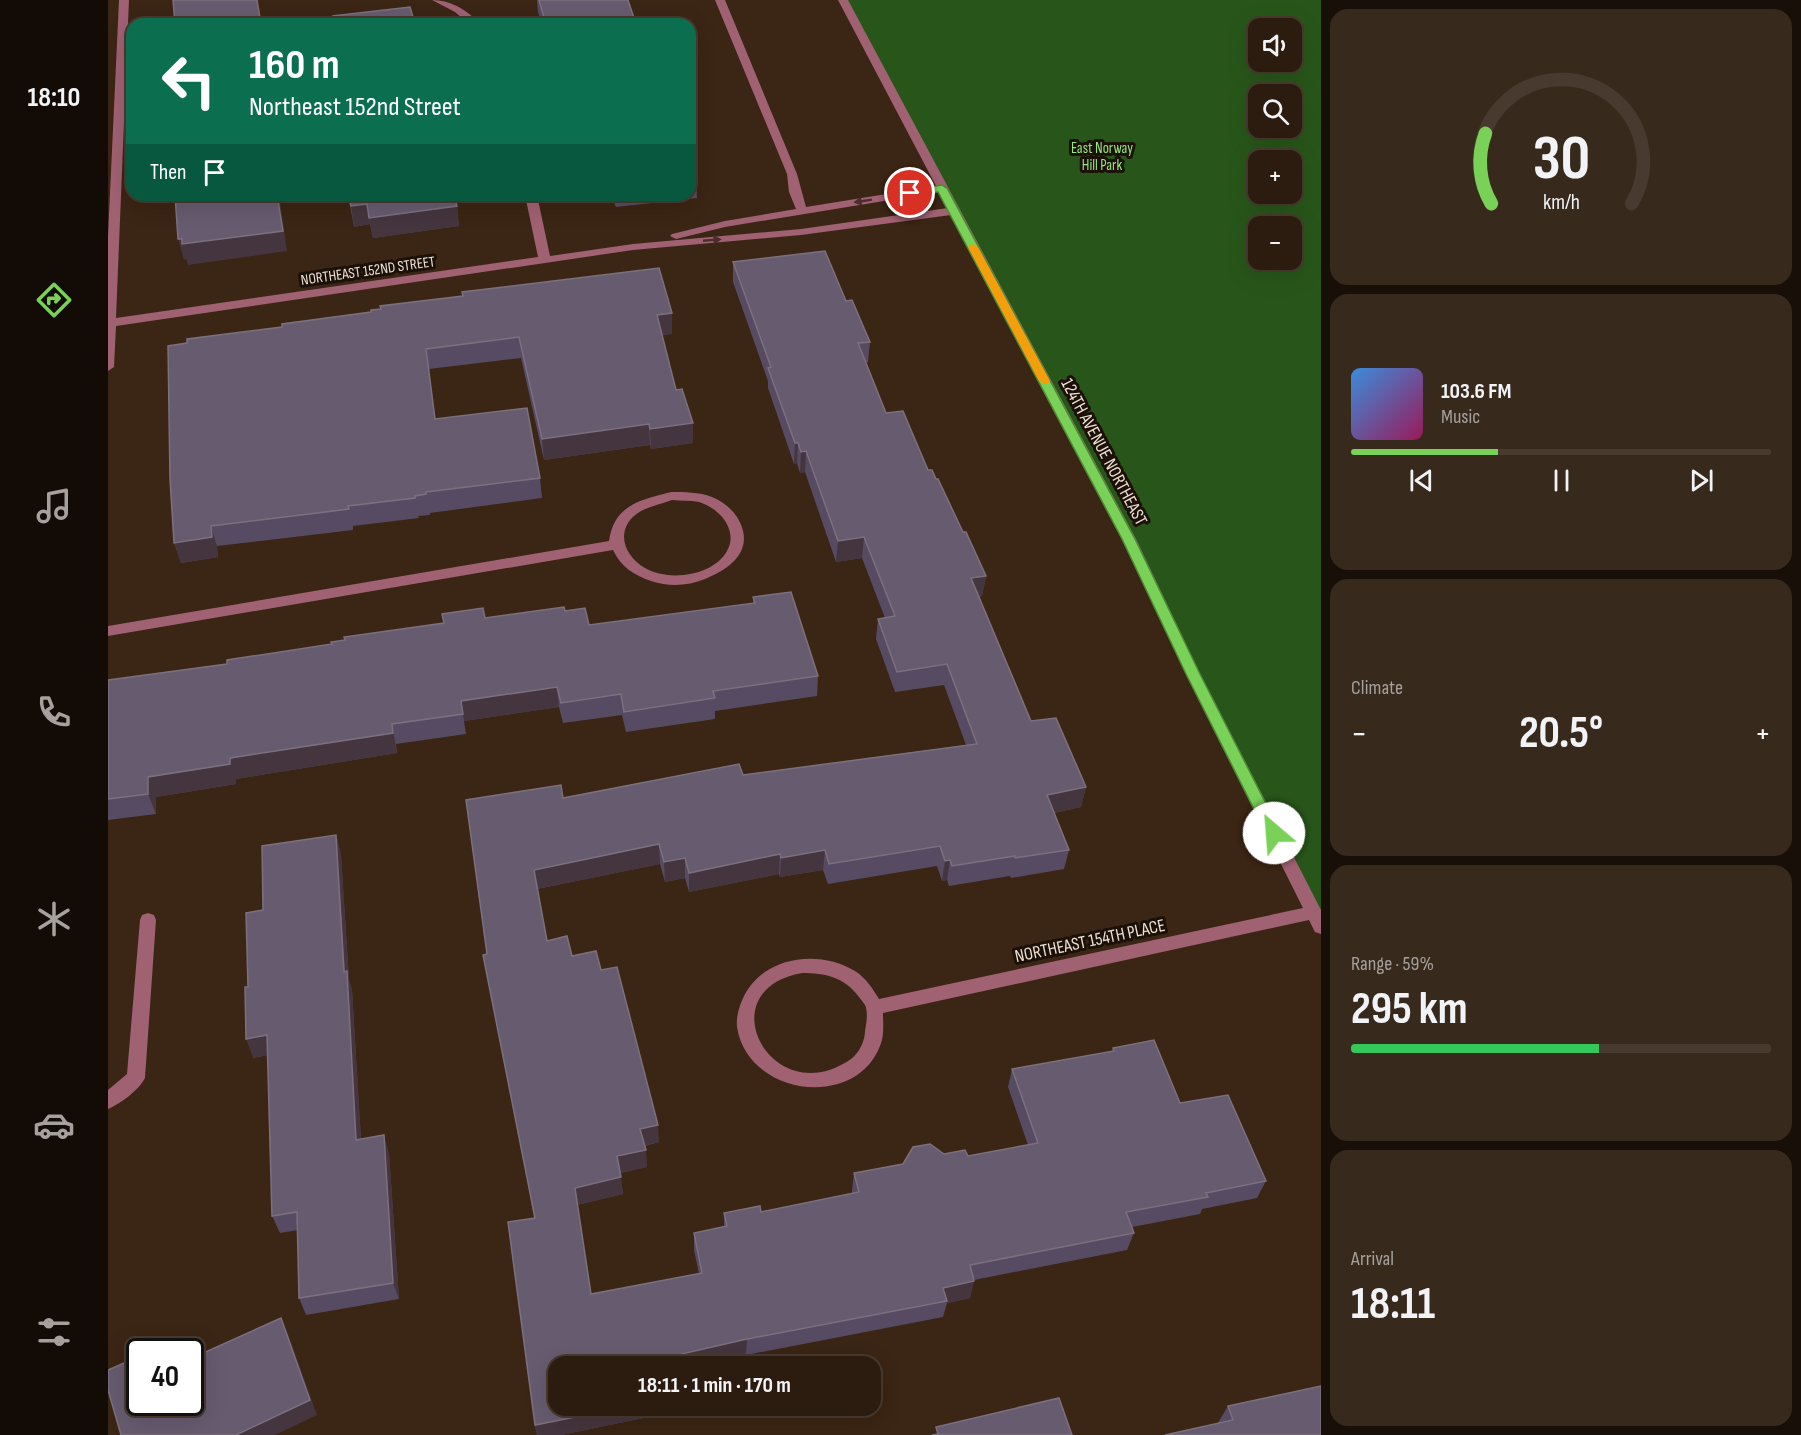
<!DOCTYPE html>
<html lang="en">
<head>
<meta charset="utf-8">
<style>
  body { margin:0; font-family:"Sofia Sans Condensed",sans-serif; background:#38291d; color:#f1f3f6; height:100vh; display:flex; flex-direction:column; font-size:22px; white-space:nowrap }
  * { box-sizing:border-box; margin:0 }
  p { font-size:20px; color:#a6a19e }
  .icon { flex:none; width:33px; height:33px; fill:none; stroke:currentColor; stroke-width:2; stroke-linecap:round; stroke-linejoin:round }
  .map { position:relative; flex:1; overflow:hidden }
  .side { display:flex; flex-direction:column; gap:9px; padding:9px; background:#180f08; width:480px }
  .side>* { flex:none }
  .guide { position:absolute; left:18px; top:18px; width:570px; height:183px; border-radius:18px; box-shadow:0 6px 24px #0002,0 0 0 2px #483a2f; background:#0b6e4f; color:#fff; overflow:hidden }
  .fabs { position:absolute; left:1140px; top:18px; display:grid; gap:12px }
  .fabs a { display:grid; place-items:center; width:54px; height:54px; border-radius:12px; background:#2c1c0f; box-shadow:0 6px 24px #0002,0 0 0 2px #483a2f; font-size:30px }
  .speed { position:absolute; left:18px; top:1338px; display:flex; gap:12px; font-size:30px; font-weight:700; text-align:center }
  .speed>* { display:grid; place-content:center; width:78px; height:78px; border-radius:50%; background:#2c1c0f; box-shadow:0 6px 24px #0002,0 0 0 2px #483a2f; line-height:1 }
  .speed .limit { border:3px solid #111; border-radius:9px; background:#fff; color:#111 }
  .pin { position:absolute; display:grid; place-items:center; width:51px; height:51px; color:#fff; margin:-26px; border:3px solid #fff; border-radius:50%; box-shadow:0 2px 6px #0007 }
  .me { position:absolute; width:66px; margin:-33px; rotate:333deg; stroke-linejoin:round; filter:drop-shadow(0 0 4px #0008) }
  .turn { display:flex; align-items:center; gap:21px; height:126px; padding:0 24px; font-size:27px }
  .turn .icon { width:78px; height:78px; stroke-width:2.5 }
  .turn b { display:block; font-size:42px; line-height:51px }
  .then { display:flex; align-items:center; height:57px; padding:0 24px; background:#0003; gap:12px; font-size:22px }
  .big { font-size:45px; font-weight:700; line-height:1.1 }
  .side .tile { flex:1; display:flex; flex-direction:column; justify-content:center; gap:9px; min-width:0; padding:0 21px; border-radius:18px; background:#38291d }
  .side .dial { align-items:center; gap:0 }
  .dial svg { height:156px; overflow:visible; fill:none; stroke:#483a2f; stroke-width:7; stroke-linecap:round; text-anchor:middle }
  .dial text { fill:#f1f3f6; stroke:none }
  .song { display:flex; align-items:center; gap:18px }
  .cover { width:72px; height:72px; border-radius:9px; background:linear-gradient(135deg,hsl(210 70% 55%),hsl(330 70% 35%)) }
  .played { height:6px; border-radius:3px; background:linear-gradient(90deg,#79d157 35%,#483a2f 35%) }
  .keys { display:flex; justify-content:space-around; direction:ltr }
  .heat { display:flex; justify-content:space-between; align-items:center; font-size:33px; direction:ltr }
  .charge { height:9px; border-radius:4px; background:linear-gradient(90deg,#34c759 59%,#483a2f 0) }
  .trip { position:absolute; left:440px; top:1356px; width:333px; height:60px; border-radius:18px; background:#2c1c0f; box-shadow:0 6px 24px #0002,0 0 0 2px #483a2f; font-weight:700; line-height:60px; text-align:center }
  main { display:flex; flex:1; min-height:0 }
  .tabs { display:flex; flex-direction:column; width:108px; justify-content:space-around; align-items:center; background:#120b06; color:#a6a19e }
  .tabs .icon { width:42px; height:42px }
  .tabs .current { color:#79d157 }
  .tabs b { font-size:27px; color:#f1f3f6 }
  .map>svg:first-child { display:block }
  .green { fill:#28561a; fill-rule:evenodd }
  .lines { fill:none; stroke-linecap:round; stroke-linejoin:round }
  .minor { fill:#a06173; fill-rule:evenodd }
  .wall { fill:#574b63 }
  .shaded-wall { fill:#45353e }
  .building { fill:#675b6f; stroke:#7c707f; stroke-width:1.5 }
  .oneway { fill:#4a2d2e }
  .route { fill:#79d157; stroke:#4f8839; stroke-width:1.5 }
  .slow { fill:#f59e0b }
  .labels { text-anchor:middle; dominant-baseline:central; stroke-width:6; stroke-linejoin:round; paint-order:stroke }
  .far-park-label { font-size:15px; fill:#96e780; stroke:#1b1109 }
  .far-street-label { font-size:15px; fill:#f0e1d6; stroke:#1b1109 }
  .street-label { font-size:18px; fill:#f0e1d6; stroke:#1b1109 }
</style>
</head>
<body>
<main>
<nav class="tabs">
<b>18:10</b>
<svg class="icon current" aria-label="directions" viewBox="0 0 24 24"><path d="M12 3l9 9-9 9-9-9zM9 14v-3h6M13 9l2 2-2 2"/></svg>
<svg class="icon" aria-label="music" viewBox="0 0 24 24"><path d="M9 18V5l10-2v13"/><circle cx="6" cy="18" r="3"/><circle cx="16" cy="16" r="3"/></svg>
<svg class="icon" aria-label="phone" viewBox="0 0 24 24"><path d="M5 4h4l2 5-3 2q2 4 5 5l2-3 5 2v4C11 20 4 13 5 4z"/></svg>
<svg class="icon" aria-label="climate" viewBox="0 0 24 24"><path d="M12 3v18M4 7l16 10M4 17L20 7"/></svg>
<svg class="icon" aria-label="car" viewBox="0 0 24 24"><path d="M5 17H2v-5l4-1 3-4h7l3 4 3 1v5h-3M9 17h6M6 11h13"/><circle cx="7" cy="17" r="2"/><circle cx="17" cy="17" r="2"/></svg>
<svg class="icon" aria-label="filters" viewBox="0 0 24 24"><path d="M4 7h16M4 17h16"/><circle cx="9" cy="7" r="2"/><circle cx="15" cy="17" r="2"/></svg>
</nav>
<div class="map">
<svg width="1213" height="1435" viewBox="0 0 1213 1435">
  <rect width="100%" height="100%" fill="#3b2514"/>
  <!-- green -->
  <path class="green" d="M736 0H1213V927ZM1150 28H1184V62H1150ZM1150 94H1184V128H1150ZM1150 160H1184V194H1150ZM1150 226H1184V260H1150Z"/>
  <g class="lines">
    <!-- minor -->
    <g class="minor">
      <path d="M11 0H21L8 318 430 257 417 195H429L442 256 525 244 693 229 840 208 831 192 617 227 568 239 562 236 564 234 617 221 688 209 681 192 679 174 607 0H617L689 174 698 207 828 186 730 0H740L1028 539 1092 674 1213 910V934L1207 932 1201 920 775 1013C775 1021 776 1032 774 1040 754 1111 640 1098 629 1027 628 1017 631 1006 636 996 656 956 711 949 747 971 758 978 765 989 771 999L1195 908 1078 674 1014 539 843 215 693 235 525 250 8 326 6 367 0 371V236ZM694 973C717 973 736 977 751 997 753 1000 758 1005 758 1008 760 1015 758 1025 757 1031 757 1041 751 1053 743 1059 664 1114 598 990 694 973Z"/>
      <path d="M324 0C343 0 359 10 372 24H361L347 12Z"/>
      <path d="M563 492C577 492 591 492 604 497 614 501 623 508 629 517 648 548 625 568 597 579 580 586 561 587 543 581 526 575 513 567 505 550L0 636V626L501 541C506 505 532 500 563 492ZM564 500C573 501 582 500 591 502 611 508 631 530 619 551 605 576 561 582 537 568 513 554 507 526 533 511 542 506 554 504 564 500Z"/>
      <path d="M40 913 46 915 48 920 37 1078C31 1090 12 1104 0 1109V1090L19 1074 32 920 34 915Z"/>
    </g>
  </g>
  <!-- wall -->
  <g class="wall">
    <path d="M429 0H520L528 24H434L430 12Z"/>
    <path d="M582 157 588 178 589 198 508 207 503 195H582Z"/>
    <path d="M240 195H346L349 206 351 226 265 238 262 224 246 227Z"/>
    <path d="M625 262 738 301 762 342 760 362 758 363 778 413 820 470 855 532 878 576 874 596 871 597 923 721 978 787 973 807 946 813 961 850 956 869 903 878 902 876 841 886 839 880 834 881 829 866 720 884 715 870 672 877 671 874 581 892 577 878 557 882 552 864 429 889 439 941 493 970 551 1142 537 1146 539 1167 512 1173 515 1194 469 1205 483 1294 591 1274 586 1250V1233L616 1227V1213L653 1212 744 1193V1190L746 1173 795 1164 836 1154 860 1156 920 1145 900 1087 904 1069 1004 1052 1005 1048 1072 1103 1158 1181 1149 1198 1094 1209 1092 1214 1024 1227 1026 1233 1019 1250 866 1280 862 1298 839 1303 835 1317 638 1355 450 1366 555 1414 453 1435H429L427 1425 426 1218 379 954 455 798 635 775 858 745 836 685 787 692 768 639 770 619 777 618 754 558 728 562 697 472 692 473 689 463 686 464 660 388V381L625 282Z"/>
    <path d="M354 292 564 313V334L554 335 568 390 585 443 543 449 542 445 436 460 413 358 321 369 327 419 432 478 434 498 322 513V515L310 516 311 518 245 526V530L109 546 110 557 73 563 66 543 79 343 355 296Z"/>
    <path d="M645 597 710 676 709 696 607 711V719L518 732 514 715 455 723 451 707 356 721 358 734 288 744 289 753 128 779V784L48 797V814L0 820V680L119 664 224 644 377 618 457 611 481 625 645 603Z"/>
    <path d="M228 835 233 855 241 980 244 990 253 1139 281 1153 291 1299 198 1315 191 1298 190 1230 172 1233 164 1216 160 1055 145 1058 155 910Z"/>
    <path d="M1120 1406 1213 1435 1111 1423V1421Z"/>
  </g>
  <!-- shaded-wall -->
  <g class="shaded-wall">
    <path d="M169 195H171L179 251 80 265 78 259 76 260 70 239Z"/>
    <path d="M259 204 262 224 246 227 243 206Z"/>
    <path d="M349 206 351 226 265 238 261 218Z"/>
    <path d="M564 313V334L549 335V315Z"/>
    <path d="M585 423V443L543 449 542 429Z"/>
    <path d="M541 424 542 445 436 460 434 439Z"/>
    <path d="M687 443H690L689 463 686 464Z"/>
    <path d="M698 451 697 472 692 473 693 452Z"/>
    <path d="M103 526 109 546 110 557 73 563 66 543Z"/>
    <path d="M756 537 754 558 728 562 730 541Z"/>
    <path d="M878 576 874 596 859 599 863 578Z"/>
    <path d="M449 687 451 707 356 721 358 734 353 701Z"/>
    <path d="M284 724 289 753 128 779V784L48 797V814L40 794V777Z"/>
    <path d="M978 787 973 807 934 815 939 795Z"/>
    <path d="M228 835 233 855 241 980 244 990 254 1157 248 1140Z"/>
    <path d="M551 844 552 864 428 889 426 870Z"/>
    <path d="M717 850 715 870 672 877 673 858Z"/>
    <path d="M672 854 671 874 581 892V873Z"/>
    <path d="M577 858V878L557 882 556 862Z"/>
    <path d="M842 860 839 880 834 881 837 861Z"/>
    <path d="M159 1035 166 1054 145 1058 138 1039Z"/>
    <path d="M550 1125 551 1142 534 1146 532 1129Z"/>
    <path d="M276 1135 281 1153 291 1299 285 1283Z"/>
    <path d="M538 1150 539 1167 510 1174 509 1156Z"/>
    <path d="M513 1177 515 1194 469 1205 467 1188Z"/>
    <path d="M866 1281 862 1298 839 1303 835 1288Z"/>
    <path d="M173 1318 180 1334 209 1415 167 1435H128Z"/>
    <path d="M639 1339 638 1355 586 1366H547V1360Z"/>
    <path d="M69 1340 76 1352H72Z"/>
    <path d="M522 1406H554L555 1414 453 1435H429L427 1425Z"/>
  </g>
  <!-- building -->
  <g class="building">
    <path d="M65 0H149L153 24H67Z"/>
    <path d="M431 0H520L528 24H438Z"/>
    <path d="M302 7 307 24H227L225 16Z"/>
    <path d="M582 157 588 178 582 179Z"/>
    <path d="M67 195H169L175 231 74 244V239H70Z"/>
    <path d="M240 195H346L349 206 261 218 259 204 243 206Z"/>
    <path d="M717 251 738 301 744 300 762 342 750 343 778 413 795 411 820 470H824L828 479H830L855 532H858L878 576 863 578 923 721 948 718 978 787 939 795 961 850 907 858V856L844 866 842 860 837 861 832 846 721 864 717 850 673 858 672 854 581 873 577 858 556 862 551 844 426 870 439 941 459 936 464 956 488 951 493 970 509 967 550 1125 532 1129 538 1150 509 1156 513 1177 467 1188 483 1294 594 1273 586 1233 619 1226 616 1213 652 1206 653 1212 751 1192 746 1173 795 1164 805 1147 822 1144 836 1154 857 1150 860 1156 930 1143 904 1069 1006 1051 1005 1048 1046 1040 1072 1103 1120 1095 1158 1181 1098 1193 1100 1197 1018 1212 1026 1233 862 1265 866 1281 835 1288 839 1301 639 1339 547 1360 548 1366H450V1406H522L427 1425 400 1222 427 1218 375 955 379 954 358 800 453 785 455 798 631 764 635 775 869 744 839 664 789 672 770 619 787 616 756 537 730 541 698 451 693 452 690 443H687L660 368 663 367 625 262Z"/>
    <path d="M551 268 564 313 549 315 568 390 574 389 585 423 542 429 541 424 434 439 411 337 318 349 327 419 419 408 432 478 318 492V494L307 496V498L240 506 241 509 103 526 104 537 66 543 62 479 60 346 79 343V339L174 327V324L263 312V310L273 309 272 306 355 296 354 292Z"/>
    <path d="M683 592 710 676 605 691 607 698 516 712 513 694 453 703 449 687 353 701 355 714 284 724 285 733 122 758V764L40 777V794L0 799V680L119 664V660L224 644 223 642 237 640 236 637 336 623 334 614 375 608 377 618 456 607 457 611 477 608 481 625 647 603 645 597Z"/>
    <path d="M228 835 236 972 239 971 248 1140 276 1135 285 1283 191 1298 189 1212 164 1216 159 1035 138 1039 137 987H140L138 913 155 910 154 846Z"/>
    <path d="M173 1318 202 1400 128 1435H13L0 1390V1370L32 1356V1402H82V1359Z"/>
    <path d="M69 1340 72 1352H42Z"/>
    <path d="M1213 1386V1435H1057L1125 1420 1120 1406Z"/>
    <path d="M951 1398 964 1435H824L830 1434 828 1427Z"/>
  </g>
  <!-- one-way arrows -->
  <defs><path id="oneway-solid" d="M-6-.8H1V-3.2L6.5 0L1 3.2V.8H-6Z" transform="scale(1.5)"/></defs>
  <g class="oneway">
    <use href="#oneway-solid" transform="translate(755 201) rotate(171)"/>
    <use href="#oneway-solid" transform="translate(604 240) rotate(-5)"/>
  </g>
  <!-- route -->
  <path class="route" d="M834 185 839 188 1027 539 1092 674 1173 833 1171 837H1160L1078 674 1014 539 830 192 802 196 797 193 802 190Z"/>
  <!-- slow -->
  <path class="slow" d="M865 244 870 247 942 381 941 383 936 384 931 381 860 247Z"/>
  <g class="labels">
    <!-- far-park labels -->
    <g class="far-park-label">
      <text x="994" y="148">East Norway<tspan x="994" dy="17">Hill Park</tspan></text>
    </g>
    <!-- far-street labels -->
    <g class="far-street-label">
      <text transform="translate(260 271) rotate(-8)">NORTHEAST 152ND STREET</text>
    </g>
    <!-- street labels -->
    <g class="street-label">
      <text transform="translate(996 452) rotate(62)">124TH AVENUE NORTHEAST</text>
      <text transform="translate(982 941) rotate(-12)">NORTHEAST 154TH PLACE</text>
    </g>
  </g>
</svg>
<div class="fabs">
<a><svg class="icon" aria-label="sound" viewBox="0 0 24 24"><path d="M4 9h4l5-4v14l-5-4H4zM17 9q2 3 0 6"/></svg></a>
<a><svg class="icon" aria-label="search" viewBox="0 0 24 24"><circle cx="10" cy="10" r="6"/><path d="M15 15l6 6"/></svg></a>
<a>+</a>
<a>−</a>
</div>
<div class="speed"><div class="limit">40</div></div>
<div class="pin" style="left:802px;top:193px;background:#d93025"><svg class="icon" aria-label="arrive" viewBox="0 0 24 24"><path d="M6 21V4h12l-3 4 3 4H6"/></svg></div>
<svg class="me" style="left:1166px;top:833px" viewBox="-20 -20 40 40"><circle r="19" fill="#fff"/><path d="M0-13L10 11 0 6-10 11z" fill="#79d157"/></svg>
<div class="trip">18:11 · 1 min · 170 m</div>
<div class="guide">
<div class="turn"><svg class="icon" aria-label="left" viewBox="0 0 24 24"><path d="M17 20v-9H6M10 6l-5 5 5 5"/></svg><div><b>160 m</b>Northeast 152nd Street</div></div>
<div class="then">Then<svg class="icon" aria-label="arrive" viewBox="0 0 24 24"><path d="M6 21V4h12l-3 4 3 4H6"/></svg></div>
</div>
</div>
<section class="side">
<div class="tile dial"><svg viewBox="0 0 100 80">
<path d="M14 69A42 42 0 1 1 86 69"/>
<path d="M14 69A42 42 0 0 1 11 33" stroke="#79d157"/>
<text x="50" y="56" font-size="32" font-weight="700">30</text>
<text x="50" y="72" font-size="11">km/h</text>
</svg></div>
<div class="tile">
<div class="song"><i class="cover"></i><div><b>103.6 FM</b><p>Music</p></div></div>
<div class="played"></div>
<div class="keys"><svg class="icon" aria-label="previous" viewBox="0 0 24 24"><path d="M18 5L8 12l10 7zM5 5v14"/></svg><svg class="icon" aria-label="pause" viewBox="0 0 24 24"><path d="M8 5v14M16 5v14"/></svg><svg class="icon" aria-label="next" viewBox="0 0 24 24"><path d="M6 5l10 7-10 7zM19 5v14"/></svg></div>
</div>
<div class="tile"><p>Climate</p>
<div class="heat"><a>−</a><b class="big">20.5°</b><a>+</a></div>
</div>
<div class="tile"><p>Range · 59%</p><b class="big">295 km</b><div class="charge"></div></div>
<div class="tile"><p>Arrival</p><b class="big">18:11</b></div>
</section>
</main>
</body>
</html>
